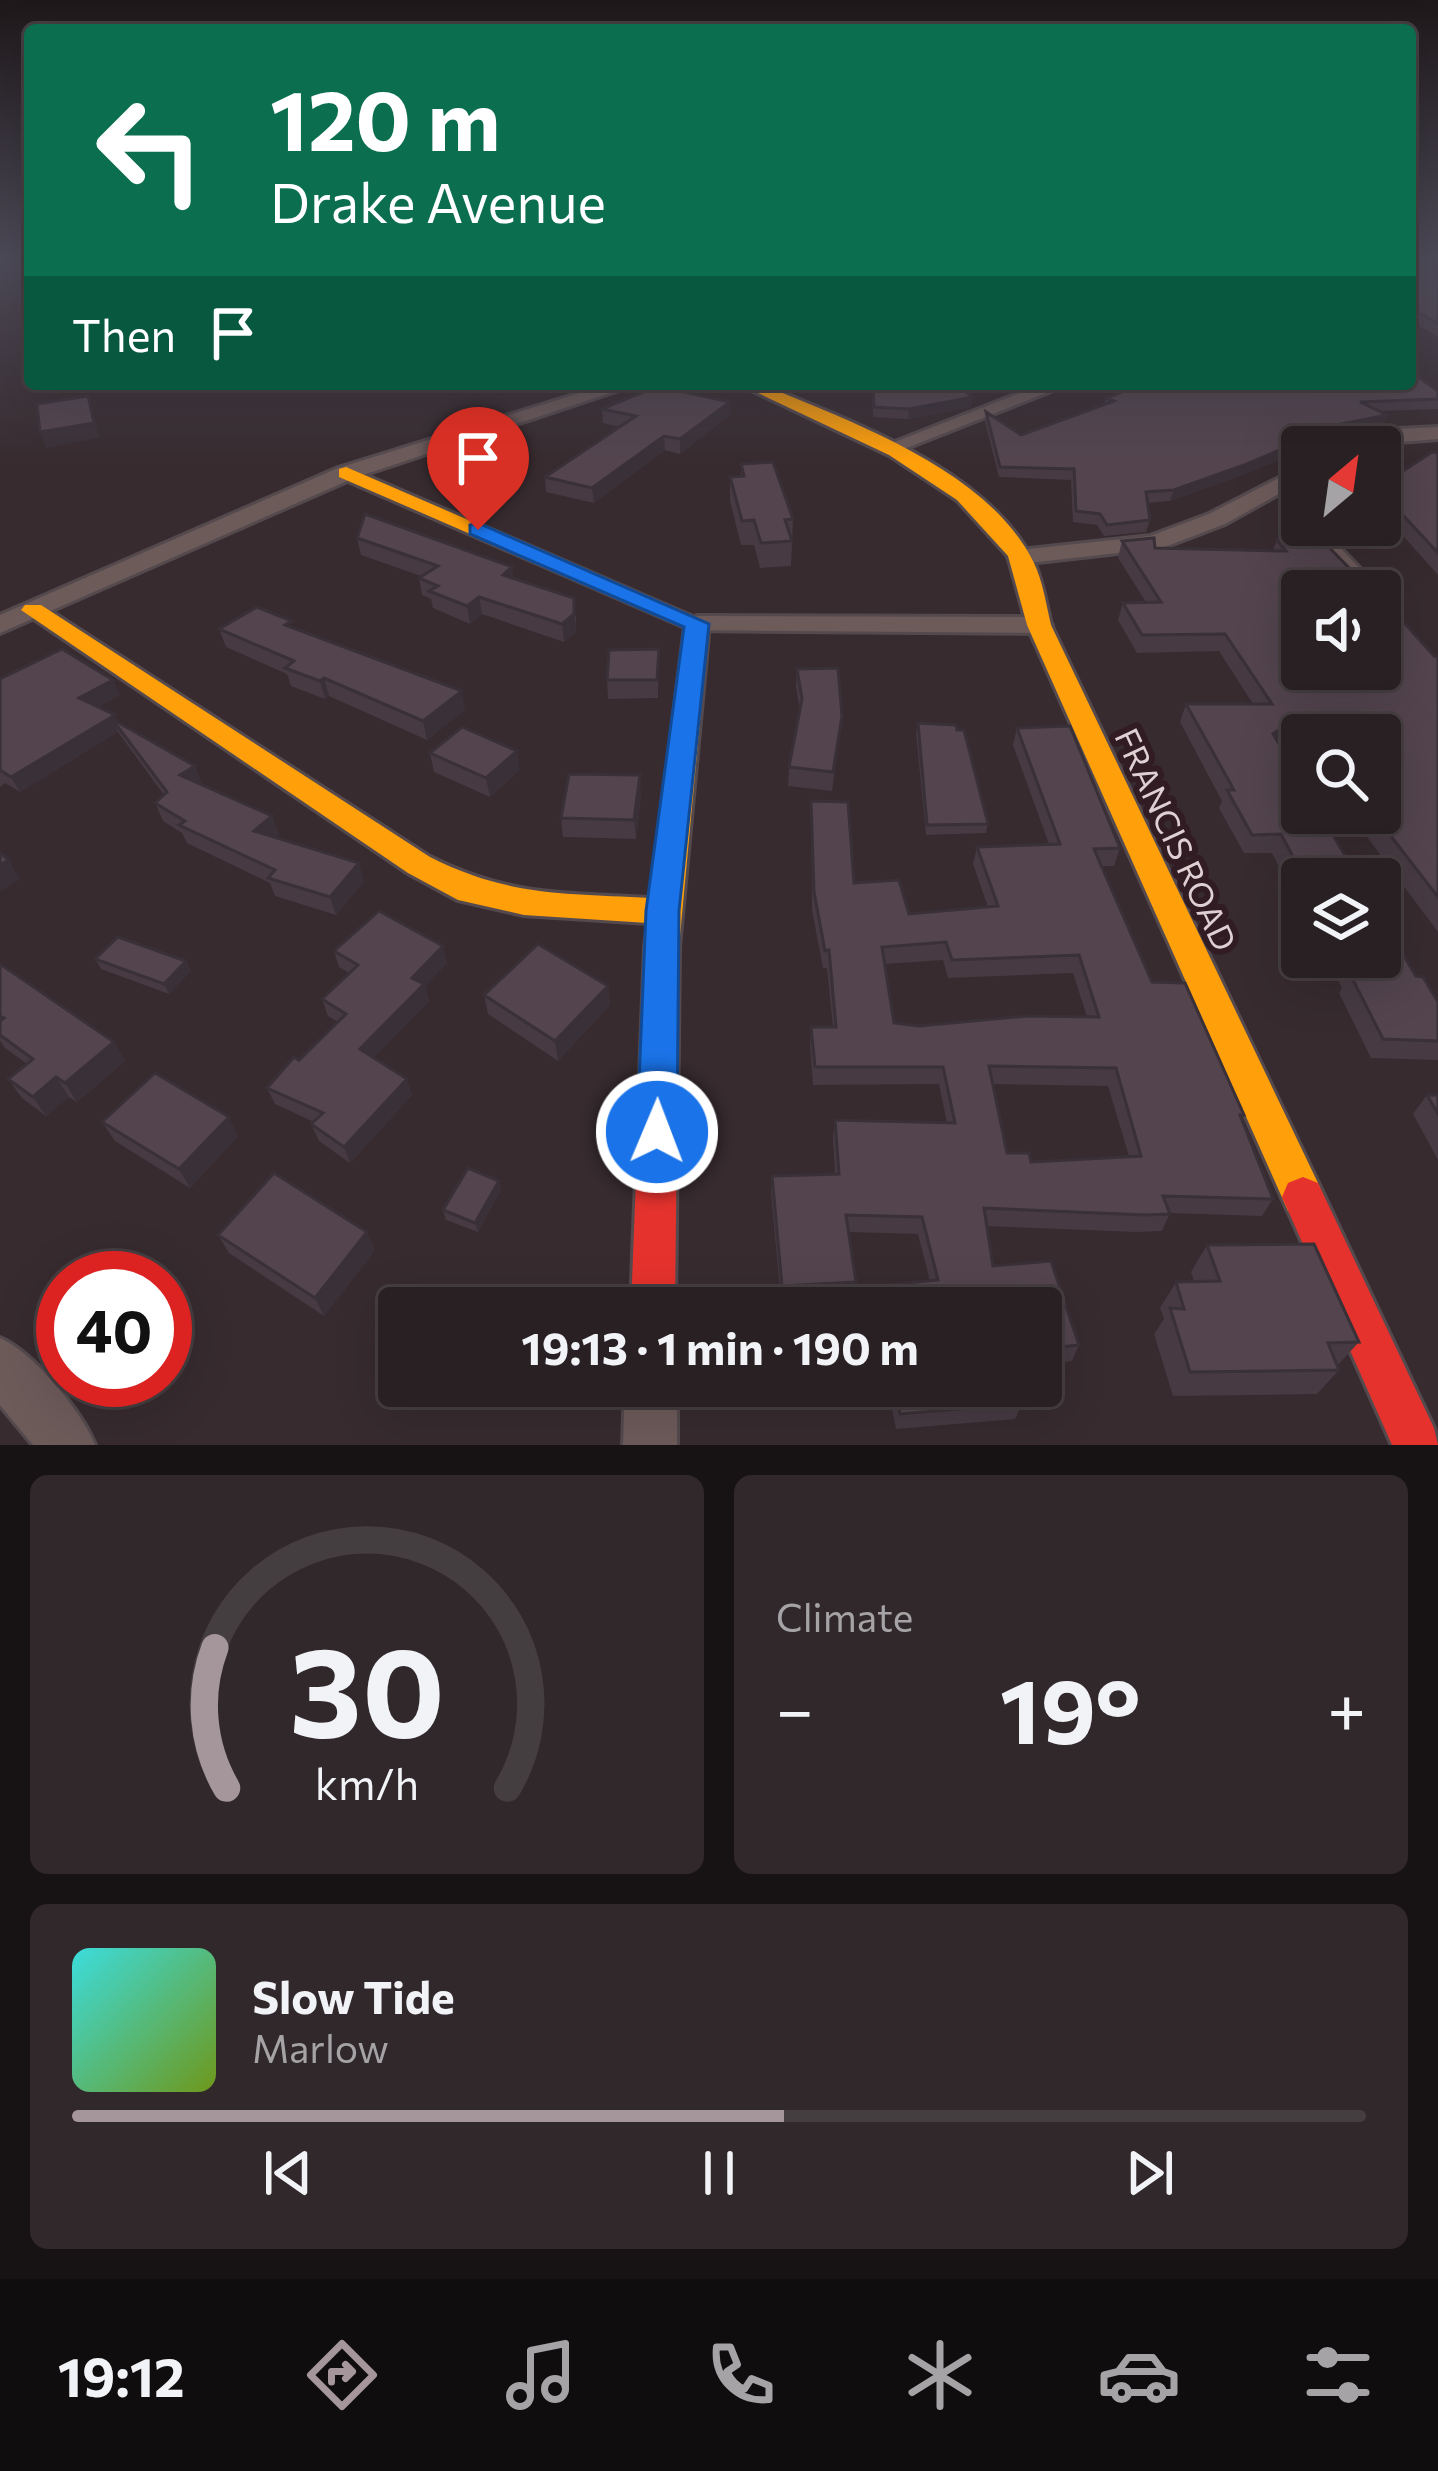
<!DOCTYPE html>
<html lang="en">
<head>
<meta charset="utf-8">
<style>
  body { margin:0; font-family:Commissioner,sans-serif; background:#31282b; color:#f1f3f6; height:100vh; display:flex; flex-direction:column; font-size:45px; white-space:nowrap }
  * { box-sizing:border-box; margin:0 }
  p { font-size:39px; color:#a5a3a6 }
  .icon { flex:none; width:66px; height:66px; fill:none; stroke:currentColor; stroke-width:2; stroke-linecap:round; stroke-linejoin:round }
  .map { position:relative; height:1445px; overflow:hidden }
  .panel { display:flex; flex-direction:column; gap:30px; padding:30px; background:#171213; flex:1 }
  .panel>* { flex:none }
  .hud { position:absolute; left:24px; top:24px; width:1392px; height:366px; border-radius:12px; box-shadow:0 12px 48px #0002,0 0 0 3px #453e41; background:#0b6e4f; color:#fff; overflow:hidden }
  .needle { width:78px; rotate:29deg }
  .tools { position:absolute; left:1281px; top:426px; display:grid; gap:24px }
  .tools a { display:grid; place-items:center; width:120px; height:120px; border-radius:12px; background:#292023; box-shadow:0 12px 48px #0002,0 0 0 3px #453e41; font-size:60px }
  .speed { position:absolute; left:36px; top:1251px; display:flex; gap:24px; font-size:60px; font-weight:700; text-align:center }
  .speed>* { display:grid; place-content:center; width:156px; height:156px; border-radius:50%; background:#292023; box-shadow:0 12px 48px #0002,0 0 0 3px #453e41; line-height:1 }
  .speed .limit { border:18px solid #d22; background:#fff; color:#111 }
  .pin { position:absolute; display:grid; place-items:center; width:102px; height:102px; color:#fff; margin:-123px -51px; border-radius:50% 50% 50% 0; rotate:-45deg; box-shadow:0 0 12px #0007 }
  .pin .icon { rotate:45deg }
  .me { position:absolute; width:132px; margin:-66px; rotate:1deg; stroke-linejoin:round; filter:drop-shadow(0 0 9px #0008) }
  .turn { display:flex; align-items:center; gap:42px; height:252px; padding:0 48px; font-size:54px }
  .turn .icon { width:156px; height:156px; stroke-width:2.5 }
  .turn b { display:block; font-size:84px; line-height:102px }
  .then { display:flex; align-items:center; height:114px; padding:0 48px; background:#0003; gap:24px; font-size:45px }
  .big { font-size:90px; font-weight:700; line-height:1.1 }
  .panel .card { flex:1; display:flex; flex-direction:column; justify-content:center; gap:18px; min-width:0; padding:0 42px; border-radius:18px; background:#31282b }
  .panel .dial { align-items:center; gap:0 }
  .dial svg { height:312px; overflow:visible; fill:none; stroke:#453e41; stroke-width:7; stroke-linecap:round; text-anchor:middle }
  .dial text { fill:#f1f3f6; stroke:none }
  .song { display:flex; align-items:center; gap:36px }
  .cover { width:144px; height:144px; border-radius:18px; background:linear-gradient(135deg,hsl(180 70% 55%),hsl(80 70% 35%)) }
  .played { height:12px; border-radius:6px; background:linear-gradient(90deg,#a4969a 55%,#453e41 55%) }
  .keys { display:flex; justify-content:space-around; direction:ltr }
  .heat { display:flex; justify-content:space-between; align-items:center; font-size:66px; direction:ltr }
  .panel .tiles { flex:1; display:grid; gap:30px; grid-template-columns:1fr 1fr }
  .card:last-child { grid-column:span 2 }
  .trip { position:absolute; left:378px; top:1287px; width:684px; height:120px; border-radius:12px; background:#292023; box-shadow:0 12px 48px #0002,0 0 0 3px #453e41; font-weight:700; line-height:120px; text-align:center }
  .tab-bar { display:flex; height:192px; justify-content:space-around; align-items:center; background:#100d0e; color:#a5a3a6 }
  .tab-bar .icon { width:84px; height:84px }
  .tab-bar .on { color:#a4969a }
  .tab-bar b { font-size:54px; color:#f1f3f6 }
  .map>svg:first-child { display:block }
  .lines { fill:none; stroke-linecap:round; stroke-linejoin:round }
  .street-casing { stroke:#544a4e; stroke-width:6 }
  .slow-casing { stroke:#544a4e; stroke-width:6 }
  .jam-casing { stroke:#544a4e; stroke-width:6 }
  .street { fill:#6d5b5a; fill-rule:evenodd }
  .slow { fill:#ff9f0a; fill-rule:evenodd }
  .jam { fill:#e5322d; fill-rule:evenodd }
  .wall { fill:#473a43; fill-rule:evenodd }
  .shaded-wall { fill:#3a3037 }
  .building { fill:#53444e; stroke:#3a3037; stroke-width:3; fill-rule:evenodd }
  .route { fill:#1a73e8; stroke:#114b97; stroke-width:3 }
  .labels { text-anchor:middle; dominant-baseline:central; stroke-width:12; stroke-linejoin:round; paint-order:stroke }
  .street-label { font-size:33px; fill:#dfd0d4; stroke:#311c23 }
</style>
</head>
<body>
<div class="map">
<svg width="1438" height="1445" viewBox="0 0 1438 1445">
  <rect width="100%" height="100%" fill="#372b2f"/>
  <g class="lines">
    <defs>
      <g id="street">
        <path d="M609 384H637L354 478 0 633V615L338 468Z"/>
        <path d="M1043 384H1069L894 453 877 449Z"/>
        <path d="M1438 427V439L1335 447 1378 430Z"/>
        <path d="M1302 466V481L1225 524 1162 548 1020 564 1008 557 1020 550 1150 536 1209 514Z"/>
        <path d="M1302 519V525H1318L1377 586 1381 591 1380 592 1354 591 1297 530 1293 525Z"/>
        <path d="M697 616 1039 617 1052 625 1039 633 688 630 684 624Z"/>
        <path d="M0 1338C33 1352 82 1412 95 1445H33L0 1405Z"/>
        <path d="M625 1386H677V1445H623Z"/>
      </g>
      <g id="slow">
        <path d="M739 384H761C851 422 988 469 1034 563 1043 582 1046 604 1051 625L1318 1183 1324 1197 1318 1211 1303 1217 1288 1211 1027 625 1008 556 957 500 889 455Z"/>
        <path d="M346 467 709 624 679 947 674 956 662 960 650 956 645 947 648 923 524 915 458 900 408 873 21 610 25 605H41L430 857C509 897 565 893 651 898L685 627 339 477V469Z"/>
      </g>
      <g id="jam">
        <path d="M662 934 674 938 679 947 675 1308H631L645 947 650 938Z"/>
        <path d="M1303 1177 1318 1183 1434 1428 1438 1445H1392L1282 1197 1288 1183Z"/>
      </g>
    </defs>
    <!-- street casing -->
    <use href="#street" class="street-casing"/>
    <!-- slow casing -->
    <use href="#slow" class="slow-casing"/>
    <!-- jam casing -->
    <use href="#jam" class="jam-casing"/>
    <!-- street -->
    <use href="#street" class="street"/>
    <!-- slow -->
    <use href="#slow" class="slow"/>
    <!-- jam -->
    <use href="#jam" class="jam"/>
  </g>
  <!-- wall -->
  <g class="wall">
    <path d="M1410 260H1438V337L1410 320Z"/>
    <path d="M872 384H1008L970 395 971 407 908 419 873 417Z"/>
    <path d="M1438 391V409L1379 411 1387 415 1383 425 1282 446 1279 460 1243 475 1170 501 1147 503 1150 520 1146 532 1104 536 1097 525 1073 522 1071 480 999 477 985 422 986 412 1021 435 1104 405 1106 398Z"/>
    <path d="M602 409 730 415 680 454 665 450 594 503 546 492 545 477 620 427 603 423Z"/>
    <path d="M1438 453V575L1382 512 1386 503 1380 497 1385 483Z"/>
    <path d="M741 464 793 519 791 566 760 568 754 545H741L730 501V477L741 476Z"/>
    <path d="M1281 530 1434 656 1438 657V932L1349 813H1380V735H1302V750L1291 735 1279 743 1359 879H1302V911L1272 853H1244L1219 808 1222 801 1180 722 1186 704H1253L1219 651 1137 653 1118 620 1123 603 1146 602 1118 558 1122 541 1155 548 1273 550Z"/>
    <path d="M357 538 514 579 576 616V632L564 642 482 614 470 624 433 608 431 599 422 595 419 578 421 576 361 555Z"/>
    <path d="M294 628 465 710 427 740 329 696 325 699 291 686 287 674 226 647 219 629Z"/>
    <path d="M659 649 658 698 608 699 607 680Z"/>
    <path d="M797 669 842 716 832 791 788 786 789 767 800 711 796 687Z"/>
    <path d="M0 679 120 695 98 707 118 722 195 766 202 783 200 784 279 834 274 838 364 881 336 915 275 896 270 883 187 843 182 833 163 821 155 803 164 795 118 732 20 792 5 783 0 787Z"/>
    <path d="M918 723 957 730 988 824 986 833 926 835 916 733Z"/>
    <path d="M1070 726 1120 848 1114 866H1102L1152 982 1185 983 1244 1115 1242 1119 1273 1199 1262 1216 1170 1213 1162 1231 1137 1232 986 1226 993 1266 1051 1261 1079 1345 1072 1361 1041 1364V1308H873L872 1302 875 1286 930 1281 918 1234 849 1232 856 1282 853 1298 781 1302 771 1193 772 1176 835 1174 833 1137 835 1120 947 1123 939 1084 813 1085 810 1045 811 1027H833L827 968H823L812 910 811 801 848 802 854 883 899 880 909 914 988 907 973 864 977 847 1049 844 1013 745 1017 728ZM943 960 948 978 1073 973 1087 1017 1027 1016 919 1026 894 1023 885 964ZM993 1084 1108 1086 1129 1156 1031 1162 1029 1153H1007Z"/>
    <path d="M430 753 520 770 490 797 434 772Z"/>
    <path d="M641 794 636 839 563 837 561 818Z"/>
    <path d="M334 951 447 963 425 986 429 1001 374 1057 412 1095 350 1163 319 1141 311 1124 314 1122 275 1104 267 1088 299 1060 338 1022 328 1016 322 999 349 973 339 967Z"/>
    <path d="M1326 957H1380L1438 1041V1060L1371 1058 1339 993 1342 988Z"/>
    <path d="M95 959 186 961 191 971 169 994 101 969Z"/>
    <path d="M0 964 114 1042 125 1061 77 1102 69 1097 46 1116 22 1098 8 1079 27 1064 5 1048 0 1041Z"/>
    <path d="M608 986 610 1005 558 1061 488 1014 484 995Z"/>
    <path d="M1427 1095H1438V1160L1413 1114Z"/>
    <path d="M102 1122 238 1136 190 1188 115 1141Z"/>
    <path d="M499 1181 501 1190 478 1232 446 1220 443 1210Z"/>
    <path d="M367 1232 375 1250 324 1316 229 1253 218 1235Z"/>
    <path d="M1207 1245 1359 1342 1337 1366 1339 1370 1317 1394 1173 1396 1154 1334 1164 1319 1160 1308 1176 1282 1194 1281 1191 1272Z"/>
    <path d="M888 1386H1017L1022 1404 1015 1419 896 1429Z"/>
  </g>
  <!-- shaded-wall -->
  <g class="shaded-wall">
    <path d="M976 384H1008L960 398 961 388Z"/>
    <path d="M88 396 93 411 99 438 46 448 40 432Z"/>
    <path d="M973 397 971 407 908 419 909 409Z"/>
    <path d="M730 402V415L680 454V439Z"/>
    <path d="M1387 415 1383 425 1278 447 1281 436Z"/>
    <path d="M664 436 665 450 594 503 592 488Z"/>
    <path d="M1282 449 1279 460 1243 475 1170 501 1174 490Z"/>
    <path d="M512 567 515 584 503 575Z"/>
    <path d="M479 597 482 614 470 624 467 606Z"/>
    <path d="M574 598 576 632 564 642 562 624Z"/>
    <path d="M324 678 329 696 325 699 320 681Z"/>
    <path d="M113 680 120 695 86 713 79 698Z"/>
    <path d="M462 691 465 710 427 740 423 721Z"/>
    <path d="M115 715 121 730 112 719 118 732 20 792 11 777Z"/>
    <path d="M1298 717 1291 735 1265 752 1273 734Z"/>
    <path d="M517 751 520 770 490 797 486 778Z"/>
    <path d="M195 766 202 783 187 793 180 775Z"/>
    <path d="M640 775 641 794 636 839 634 820Z"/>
    <path d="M272 816 279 834 260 849 254 831Z"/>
    <path d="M9 860 20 879 0 892V865Z"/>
    <path d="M359 863 364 881 336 915 330 897Z"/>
    <path d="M443 946 447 963 425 986 429 1001 366 1065 360 1049 412 978Z"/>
    <path d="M186 961 191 971 169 994 164 984Z"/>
    <path d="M608 986 610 1005 558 1061 555 1041Z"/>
    <path d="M114 1042 125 1061 77 1102 65 1083Z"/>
    <path d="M56 1077 69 1097 46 1116 33 1097Z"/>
    <path d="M407 1079 412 1095 350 1163 344 1147Z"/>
    <path d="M229 1117 238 1136 190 1188 179 1169Z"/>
    <path d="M499 1181 501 1190 478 1232 475 1223Z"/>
    <path d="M367 1232 375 1250 324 1316 315 1298Z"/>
  </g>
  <!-- building -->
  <g class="building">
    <path d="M1410 260H1438V324L1410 307Z"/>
    <path d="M1410 371 1438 391V399L1360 402 1387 415 1281 436 1282 449 1247 464 1174 490 1146 492 1150 520 1107 525 1100 514 1076 511 1074 469 1000 467 986 412 1021 435 1114 401 1106 398 1143 384H1410Z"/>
    <path d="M873 384H976L961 388 973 397 909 409 874 407Z"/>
    <path d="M657 386 730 402 680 439 664 436 592 488 545 477 636 416 602 409Z"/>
    <path d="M88 396 94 423 40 432 37 404Z"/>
    <path d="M1432 452 1438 453V553L1387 498 1400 499 1385 483Z"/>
    <path d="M773 462 793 519 785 520 792 541 761 543 754 520 742 521 730 477 744 476 741 464Z"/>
    <path d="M365 514 512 567 503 575 574 598V614L562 624 479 597 467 606 429 591 438 586 419 578 438 566 357 538Z"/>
    <path d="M1281 530 1313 531 1358 577 1365 579 1376 591H1302V669H1380V596L1434 656 1438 657V897L1373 813H1380V735H1312L1298 717 1273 734 1302 783V813H1320L1359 879H1305L1281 834 1252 835 1227 790H1234L1186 704H1272L1225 634 1142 635 1123 603 1161 602 1122 541 1154 538 1155 548 1286 551 1277 540H1289Z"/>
    <path d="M257 607 292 621 285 625 462 691 423 721 324 678 320 681 285 668 294 661 219 629Z"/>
    <path d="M62 649 113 680 79 698 115 715 11 777 0 770V679Z"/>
    <path d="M659 649 657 680H607L609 650Z"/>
    <path d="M838 668 842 716 833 772 789 767 802 699 797 669Z"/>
    <path d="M112 719 195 766 180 775 272 816 254 831 359 863 330 897 268 878 275 870 179 825 185 821 155 803 167 792Z"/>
    <path d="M918 723 956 725 957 730H964L988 824 927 825Z"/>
    <path d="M1070 726 1120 848 1094 849 1152 982 1185 983 1244 1115H1240L1273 1199 1163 1196 1170 1214 1145 1215 984 1208 993 1266 1051 1261 1079 1345 1041 1349V1308H879L875 1286 938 1280 922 1217 846 1215 856 1282 782 1286 772 1176 839 1174 835 1120 955 1123 943 1067H815L811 1027H836L829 950 825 951 814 892 811 801 848 802 854 883 899 880 909 914 998 906 977 847 1060 844 1017 728ZM946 942 952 960 1079 955 1099 1017 1027 1016 919 1026 894 1023 882 947ZM989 1066 1116 1068 1141 1156 1031 1162 1029 1153H1007Z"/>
    <path d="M462 727 517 751 486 778 430 753Z"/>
    <path d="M569 774 640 775 634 820 561 818Z"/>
    <path d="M0 853 9 860 0 865Z"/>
    <path d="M379 911 443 946 412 978 424 984 360 1049 407 1079 344 1147 311 1124 323 1113 267 1088 294 1057 299 1060 346 1014 322 999 358 965 334 951Z"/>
    <path d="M1380 915 1416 976 1423 977 1438 1002V1041L1383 1039 1350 974 1356 975 1347 957H1380Z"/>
    <path d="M118 937 186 961 164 984 95 959Z"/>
    <path d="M538 944 608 986 555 1041 484 995Z"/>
    <path d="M0 964 114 1042 65 1083 56 1077 33 1097 8 1079 33 1059 0 1035V1021L4 1018 0 1016Z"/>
    <path d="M155 1073 229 1117 179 1169 102 1122Z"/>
    <path d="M1427 1095H1438V1114Z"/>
    <path d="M468 1168 499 1181 475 1223 443 1210Z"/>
    <path d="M274 1173 367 1232 315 1298 218 1235Z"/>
    <path d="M1314 1244 1359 1342 1328 1343 1339 1370 1190 1372 1170 1308 1184 1309 1176 1282 1220 1281 1207 1245Z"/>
    <path d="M894 1386H1017L1022 1404 900 1414Z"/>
  </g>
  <!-- sky -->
  <linearGradient id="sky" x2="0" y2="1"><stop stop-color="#1e181a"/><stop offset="0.56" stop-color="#4d4a58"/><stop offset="1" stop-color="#4d4a58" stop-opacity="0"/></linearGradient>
  <rect width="1438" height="462" fill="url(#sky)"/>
  <!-- route -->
  <path class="route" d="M478 523 709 624 679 911 677 1132 671 1145 657 1150 643 1145 637 1132 646 911 684 627 470 534V525Z"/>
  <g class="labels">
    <!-- street labels -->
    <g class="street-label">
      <text transform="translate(1177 839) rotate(65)">FRANCIS ROAD</text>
    </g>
  </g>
</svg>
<div class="tools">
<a><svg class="needle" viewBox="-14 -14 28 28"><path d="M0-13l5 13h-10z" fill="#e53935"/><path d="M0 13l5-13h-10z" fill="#a5a3a6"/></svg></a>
<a><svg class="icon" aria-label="sound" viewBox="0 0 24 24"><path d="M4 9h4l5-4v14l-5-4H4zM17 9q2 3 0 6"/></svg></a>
<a><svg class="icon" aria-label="search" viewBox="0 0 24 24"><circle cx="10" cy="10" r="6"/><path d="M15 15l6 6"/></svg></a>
<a><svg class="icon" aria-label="layers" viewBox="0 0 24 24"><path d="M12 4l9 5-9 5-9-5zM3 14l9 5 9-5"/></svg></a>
</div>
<div class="speed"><div class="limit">40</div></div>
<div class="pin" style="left:478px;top:530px;background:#d93025"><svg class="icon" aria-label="arrive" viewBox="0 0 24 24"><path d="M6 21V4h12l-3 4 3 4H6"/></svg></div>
<svg class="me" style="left:657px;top:1132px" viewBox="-20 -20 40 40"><circle r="17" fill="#1a73e8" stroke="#fff" stroke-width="3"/><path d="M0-11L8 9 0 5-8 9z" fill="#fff"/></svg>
<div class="trip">19:13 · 1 min · 190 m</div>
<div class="hud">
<div class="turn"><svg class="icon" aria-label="left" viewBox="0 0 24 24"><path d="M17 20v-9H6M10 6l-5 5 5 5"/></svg><div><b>120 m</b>Drake Avenue</div></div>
<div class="then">Then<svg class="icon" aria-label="arrive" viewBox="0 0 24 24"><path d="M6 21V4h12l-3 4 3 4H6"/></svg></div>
</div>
</div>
<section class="panel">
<div class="tiles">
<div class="card dial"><svg viewBox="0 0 100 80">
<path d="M14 69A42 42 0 1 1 86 69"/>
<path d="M14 69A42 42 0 0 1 11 33" stroke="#a4969a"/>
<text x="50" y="56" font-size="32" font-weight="700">30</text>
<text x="50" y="72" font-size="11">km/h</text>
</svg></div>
<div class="card"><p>Climate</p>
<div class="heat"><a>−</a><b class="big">19°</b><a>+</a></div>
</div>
<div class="card">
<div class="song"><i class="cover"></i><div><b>Slow Tide</b><p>Marlow</p></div></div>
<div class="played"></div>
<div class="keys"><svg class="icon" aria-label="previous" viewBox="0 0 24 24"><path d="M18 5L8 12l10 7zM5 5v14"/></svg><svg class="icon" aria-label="pause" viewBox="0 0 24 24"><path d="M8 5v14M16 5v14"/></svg><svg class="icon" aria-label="next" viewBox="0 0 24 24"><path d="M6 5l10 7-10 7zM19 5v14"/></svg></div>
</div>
</div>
</section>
<nav class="tab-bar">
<b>19:12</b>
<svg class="icon on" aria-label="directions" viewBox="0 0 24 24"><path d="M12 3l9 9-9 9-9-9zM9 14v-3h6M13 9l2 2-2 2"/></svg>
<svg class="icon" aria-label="music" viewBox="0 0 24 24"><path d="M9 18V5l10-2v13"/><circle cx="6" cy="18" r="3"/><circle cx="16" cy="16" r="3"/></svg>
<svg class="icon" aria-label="phone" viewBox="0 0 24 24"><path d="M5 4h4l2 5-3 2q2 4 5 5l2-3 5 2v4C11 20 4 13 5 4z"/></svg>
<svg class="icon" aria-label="climate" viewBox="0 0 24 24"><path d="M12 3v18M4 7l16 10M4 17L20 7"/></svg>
<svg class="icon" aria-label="car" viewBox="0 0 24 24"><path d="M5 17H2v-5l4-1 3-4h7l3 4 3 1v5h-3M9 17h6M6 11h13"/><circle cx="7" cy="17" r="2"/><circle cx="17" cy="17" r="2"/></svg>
<svg class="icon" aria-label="filters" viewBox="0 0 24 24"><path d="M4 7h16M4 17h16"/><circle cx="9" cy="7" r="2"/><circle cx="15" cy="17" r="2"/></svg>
</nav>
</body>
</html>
